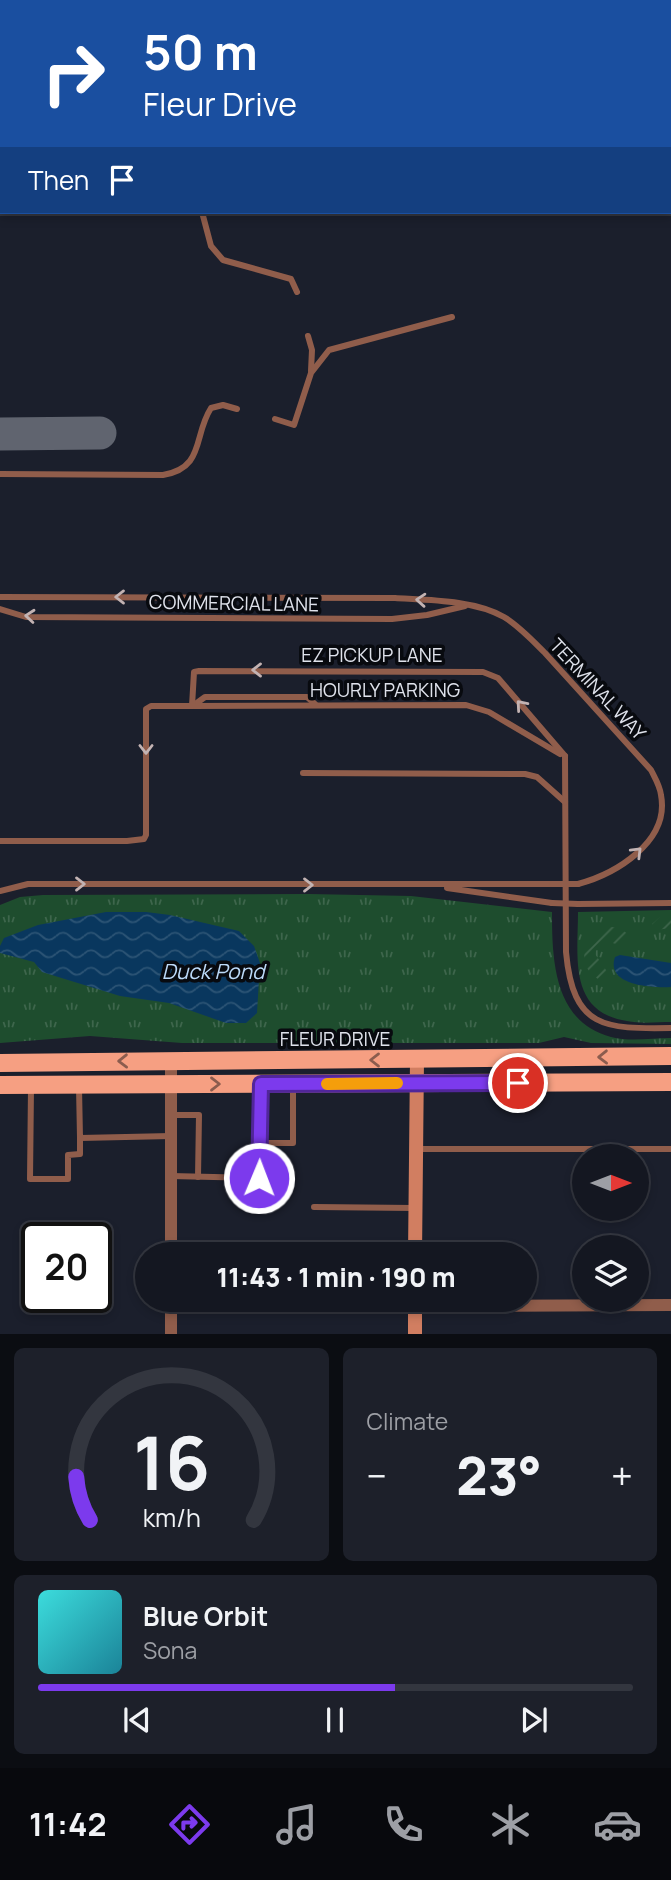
<!DOCTYPE html>
<html lang="en">
<head>
<meta charset="utf-8">
<style>
  body { margin:0; font-family:Manrope,sans-serif; background:#1d202a; color:#f1f3f6; height:100vh; display:flex; flex-direction:column; font-size:26px; white-space:nowrap }
  * { box-sizing:border-box; margin:0 }
  p { font-size:23px; color:#9d9fa5 }
  .icon { flex:none; width:38px; height:38px; fill:none; stroke:currentColor; stroke-width:2; stroke-linecap:round; stroke-linejoin:round }
  .map { position:relative; height:1334px; overflow:hidden }
  .drawer { display:flex; flex-direction:column; gap:14px; padding:14px; background:#0b0d12; flex:1 }
  .drawer>* { flex:none }
  .top-card { position:absolute; left:0px; top:0px; width:672px; height:214px; box-shadow:0 4px 10px #0003,0 0 0 2px #33363f; background:#1a4fa0; color:#fff; overflow:hidden }
  .needle { width:46px; rotate:90deg }
  .controls { position:absolute; left:572px; top:1144px; display:grid; gap:14px }
  .controls a { display:grid; place-items:center; width:77px; height:77px; border-radius:50%; background:#141721; box-shadow:0 4px 10px #0003,0 0 0 2px #33363f; font-size:35px }
  .speed { position:absolute; left:21px; top:1222px; display:flex; gap:14px; font-size:35px; font-weight:700; text-align:center }
  .speed>* { display:grid; place-content:center; width:91px; height:91px; border-radius:50%; background:#141721; box-shadow:0 4px 10px #0003,0 0 0 2px #33363f; line-height:1 }
  .speed .limit { border:4px solid #111; border-radius:10px; background:#fff; color:#111 }
  .pin { position:absolute; display:grid; place-items:center; width:60px; height:60px; color:#fff; margin:-30px; border:4px solid #fff; border-radius:50%; box-shadow:0 2px 7px #0007 }
  .me { position:absolute; width:77px; margin:-38px; rotate:1deg; stroke-linejoin:round; filter:drop-shadow(0 0 5px #0008) }
  .turn { display:flex; align-items:center; gap:24px; height:147px; padding:0 28px; font-size:32px }
  .turn .icon { width:91px; height:91px; stroke-width:2.5 }
  .turn b { display:block; font-size:49px; line-height:60px }
  .then { display:flex; align-items:center; height:66px; padding:0 28px; background:#0003; gap:14px; font-size:26px }
  .big { font-size:52px; font-weight:800; line-height:1.1 }
  .drawer .card { flex:1; display:flex; flex-direction:column; justify-content:center; gap:10px; min-width:0; padding:0 24px; border-radius:10px; background:#1d202a }
  .drawer .dial { align-items:center; gap:0 }
  .dial svg { height:182px; overflow:visible; fill:none; stroke:#33363f; stroke-width:7; stroke-linecap:round; text-anchor:middle }
  .dial text { fill:#f1f3f6; stroke:none }
  .song { display:flex; align-items:center; gap:21px }
  .cover { width:84px; height:84px; border-radius:10px; background:linear-gradient(135deg,hsl(180 70% 55%),hsl(190 70% 35%)) }
  .played { height:7px; border-radius:4px; background:linear-gradient(90deg,#7c3aed 60%,#33363f 60%) }
  .keys { display:flex; justify-content:space-around; direction:ltr }
  .heat { display:flex; justify-content:space-between; align-items:center; font-size:38px; direction:ltr }
  .drawer .tiles { flex:1; display:grid; gap:14px; grid-template-columns:1fr 1fr }
  .card:last-child { grid-column:span 2 }
  .trip { position:absolute; left:135px; top:1242px; width:402px; height:70px; border-radius:35px; background:#141721; box-shadow:0 4px 10px #0003,0 0 0 2px #33363f; font-weight:800; line-height:70px; text-align:center }
  .tabs { display:flex; height:112px; justify-content:space-around; align-items:center; background:#08090d; color:#9d9fa5 }
  .tabs .icon { width:49px; height:49px }
  .tabs .active { color:#7c3aed }
  .tabs b { font-size:32px; color:#f1f3f6 }
  .map>svg:first-child { display:block }
  .grass { fill:url(#grass-tufts) }
  .garden { fill:url(#garden-furrows) }
  .water { fill:url(#water-waves) }
  .lines { fill:none; stroke-linecap:round; stroke-linejoin:round }
  .taxiway { stroke:#60646f; stroke-width:33 }
  .lane { stroke:#905d4b; stroke-width:6 }
  .street { stroke:#905d4b; stroke-width:12 }
  .secondary { stroke:#d17e61; stroke-width:14 }
  .primary { stroke:#f69f82; stroke-width:18 }
  .lane-bridge { stroke:#905d4b; stroke-width:6 }
  .oneway { stroke:#c3b3b3 }
  .oneway2 { stroke:#8b5c4e }
  .route-casing { stroke:#51269a; stroke-width:18 }
  .route { stroke:#7c3aed; stroke-width:12 }
  .slow { stroke:#f59e0b; stroke-width:12 }
  .labels { text-anchor:middle; dominant-baseline:central; stroke-width:7; stroke-linejoin:round; paint-order:stroke }
  .street-label { font-size:19px; fill:#dfe2eb; stroke:#080a0f }
  .water-label { font-size:21px; font-style:italic; fill:#bcdaf9; stroke:#080a0f }
</style>
</head>
<body>
<div class="map">
<svg width="671" height="1334" viewBox="0 0 671 1334">
  <defs>
    <pattern id="grass-tufts" width="24" height="20" patternUnits="userSpaceOnUse" patternTransform="scale(1.75)"><rect width="24" height="20" fill="#1e4d2e"/><path d="M3 7l-1-3M5 7V3M7 7l1-3M15 17l-1-3M17 17v-4M19 17l1-3" fill="none" stroke="#3e664c"/></pattern>
    <pattern id="garden-furrows" width="10" height="10" patternUnits="userSpaceOnUse" patternTransform="scale(1.75)"><rect width="10" height="10" fill="#1e4d2e"/><path d="M-1 1l2-2M0 10L10 0M9 11l2-2" fill="none" stroke="#3e664c"/></pattern>
    <pattern id="water-waves" width="16" height="10" patternUnits="userSpaceOnUse" patternTransform="scale(1.75)"><rect width="16" height="10" fill="#09375e"/><path d="M0 5q4-4 8 0t8 0" fill="none" stroke="#2c5475"/></pattern>
  </defs>
  <rect width="100%" height="100%" fill="#1b1f2c"/>
  <!-- grass -->
  <g class="grass">
    <path d="M308 894 411 896 552 912C552 961 554 1022 611 1037 630 1042 652 1038 671 1038V1044L591 1043 564 1037 539 1043H182L90 1036 0 1043V905L20 897 43 895Z"/>
    <path d="M671 910V1022C657 1022 641 1024 627 1021 568 1012 578 957 578 912Z"/>
  </g>
  <!-- garden -->
  <g class="garden">
    <path d="M660 917H671V928L656 930 652 924Z"/>
    <path d="M602 927C614 926 624 928 631 938L629 943 623 946 602 940 598 945 595 954 608 973 602 982C598 979 592 975 589 971 578 956 588 935 602 927Z"/>
  </g>
  <!-- water -->
  <g class="water">
    <path d="M106 912H146L170 915 239 931 254 946 260 963 257 1013 246 1023H226L169 1003 120 996 42 972 34 962 0 953V946L4 938 38 925Z"/>
    <path d="M620 955 671 963V987C653 988 605 986 615 957Z"/>
  </g>
  <g class="lines">
    <!-- taxiway -->
    <g class="taxiway">
      <path d="M147 0 155 2"/>
      <path d="M266 2H550"/>
      <path d="M0 3H2"/>
      <path d="M670 43 671 44"/>
      <path d="M0 434 100 433"/>
    </g>
    <!-- lane -->
    <g class="lane">
      <path d="M0 90 2 88"/>
      <path d="M670 108 671 109"/>
      <path d="M202 212 211 246 223 260 291 279 297 292"/>
      <path d="M308 336 312 350 311 371"/>
      <path d="M275 419 294 425 311 373 329 350 452 317"/>
      <path d="M0 474 163 475C205 468 193 436 211 408L223 405 237 409"/>
      <path d="M0 597 395 598C428 600 475 600 504 617 519 626 532 640 545 653L651 770C655 778 660 786 661 795 670 842 615 874 578 884"/>
      <path d="M0 609 26 617 392 619 427 615 465 606"/>
      <path d="M194 705 205 697H307L315 704"/>
      <path d="M192 706 466 705 489 712 560 754"/>
      <path d="M565 756 566 952C573 1029 605 1029 671 1028"/>
      <path d="M303 773 525 774 537 777 565 802"/>
      <path d="M0 841H127L144 839 146 835V709L151 706H192L194 672 199 671 483 672 498 678 565 756"/>
      <path d="M447 888 552 903"/>
      <path d="M0 891 28 884H552"/>
      <path d="M578 904 671 903"/>
      <path d="M79 1087 80 1138 171 1136"/>
      <path d="M31 1088 30 1179H68V1155L80 1154V1138"/>
      <path d="M171 1115H199L198 1177"/>
      <path d="M260 1143H293V1086"/>
      <path d="M416 1149H671"/>
      <path d="M171 1176 259 1178 261 1086"/>
      <path d="M314 1207 414 1208"/>
    </g>
    <!-- street -->
    <g class="street">
      <path d="M171 1255V1061"/>
      <path d="M415 1306 671 1305"/>
      <path d="M171 1334V1300"/>
    </g>
    <!-- secondary -->
    <g class="secondary">
      <path d="M415 1255 417 1060"/>
      <path d="M415 1300V1334"/>
    </g>
    <!-- primary -->
    <g class="primary">
      <path d="M0 1063 671 1056"/>
      <path d="M0 1085 671 1082"/>
    </g>
    <!-- lane-bridge -->
    <g class="lane-bridge">
      <path d="M552 884H578"/>
      <path d="M552 903 578 904"/>
    </g>
  </g>
  <!-- one-way arrows -->
  <defs><path id="oneway-chevron" d="M-2-3.5L2.5 0L-2 3.5" fill="none" stroke-width="1.6" stroke-linecap="round" stroke-linejoin="round" transform="scale(1.75)"/></defs>
  <g class="oneway">
    <use href="#oneway-chevron" transform="translate(120 597) rotate(180)"/>
    <use href="#oneway-chevron" transform="translate(421 600) rotate(-176)"/>
    <use href="#oneway-chevron" transform="translate(30 616) rotate(-175)"/>
    <use href="#oneway-chevron" transform="translate(257 670) rotate(180)"/>
    <use href="#oneway-chevron" transform="translate(521 705) rotate(-131)"/>
    <use href="#oneway-chevron" transform="translate(146 749) rotate(90)"/>
    <use href="#oneway-chevron" transform="translate(637 852) rotate(-45)"/>
    <use href="#oneway-chevron" transform="translate(80 884)"/>
    <use href="#oneway-chevron" transform="translate(308 885)"/>
  </g>
  <g class="oneway2">
    <use href="#oneway-chevron" transform="translate(603 1057) rotate(179)"/>
    <use href="#oneway-chevron" transform="translate(375 1060) rotate(180)"/>
    <use href="#oneway-chevron" transform="translate(123 1061) rotate(179)"/>
    <use href="#oneway-chevron" transform="translate(215 1084)"/>
  </g>
  <g class="lines">
    <defs>
      <path id="route" d="M259 1178 261 1084 518 1083"/>
    </defs>
    <!-- route casing -->
    <use href="#route" class="route-casing"/>
    <!-- route -->
    <use href="#route" class="route"/>
    <!-- slow -->
    <path class="slow" d="M327 1084 397 1083"/>
  </g>
  <g class="labels">
    <!-- street labels -->
    <g class="street-label">
      <text transform="translate(234 603) rotate(1)">COMMERCIAL LANE</text>
      <text x="372" y="655">EZ PICKUP LANE</text>
      <text transform="translate(598 689) rotate(47)">TERMINAL WAY</text>
      <text x="385" y="690">HOURLY PARKING</text>
      <text x="335" y="1039">FLEUR DRIVE</text>
    </g>
    <!-- water labels -->
    <g class="water-label">
      <text x="213" y="971">Duck Pond</text>
    </g>
  </g>
</svg>
<div class="controls">
<a><svg class="needle" viewBox="-14 -14 28 28"><path d="M0-13l5 13h-10z" fill="#e53935"/><path d="M0 13l5-13h-10z" fill="#9d9fa5"/></svg></a>
<a><svg class="icon" aria-label="layers" viewBox="0 0 24 24"><path d="M12 4l9 5-9 5-9-5zM3 14l9 5 9-5"/></svg></a>
</div>
<div class="speed"><div class="limit">20</div></div>
<div class="pin" style="left:518px;top:1083px;background:#d93025"><svg class="icon" aria-label="arrive" viewBox="0 0 24 24"><path d="M6 21V4h12l-3 4 3 4H6"/></svg></div>
<svg class="me" style="left:259px;top:1178px" viewBox="-20 -20 40 40"><circle r="17" fill="#7c3aed" stroke="#fff" stroke-width="3"/><path d="M0-11L8 9 0 5-8 9z" fill="#fff"/></svg>
<div class="trip">11:43 · 1 min · 190 m</div>
<div class="top-card">
<div class="turn"><svg class="icon" aria-label="right" viewBox="0 0 24 24"><path d="M7 20v-9h11M14 6l5 5-5 5"/></svg><div><b>50 m</b>Fleur Drive</div></div>
<div class="then">Then<svg class="icon" aria-label="arrive" viewBox="0 0 24 24"><path d="M6 21V4h12l-3 4 3 4H6"/></svg></div>
</div>
</div>
<section class="drawer">
<div class="tiles">
<div class="card dial"><svg viewBox="0 0 100 80">
<path d="M14 69A42 42 0 1 1 86 69"/>
<path d="M14 69A42 42 0 0 1 8 50" stroke="#7c3aed"/>
<text x="50" y="56" font-size="32" font-weight="700">16</text>
<text x="50" y="72" font-size="11">km/h</text>
</svg></div>
<div class="card"><p>Climate</p>
<div class="heat"><a>−</a><b class="big">23°</b><a>+</a></div>
</div>
<div class="card">
<div class="song"><i class="cover"></i><div><b>Blue Orbit</b><p>Sona</p></div></div>
<div class="played"></div>
<div class="keys"><svg class="icon" aria-label="previous" viewBox="0 0 24 24"><path d="M18 5L8 12l10 7zM5 5v14"/></svg><svg class="icon" aria-label="pause" viewBox="0 0 24 24"><path d="M8 5v14M16 5v14"/></svg><svg class="icon" aria-label="next" viewBox="0 0 24 24"><path d="M6 5l10 7-10 7zM19 5v14"/></svg></div>
</div>
</div>
</section>
<nav class="tabs">
<b>11:42</b>
<svg class="icon active" aria-label="directions" viewBox="0 0 24 24"><path d="M12 3l9 9-9 9-9-9zM9 14v-3h6M13 9l2 2-2 2"/></svg>
<svg class="icon" aria-label="music" viewBox="0 0 24 24"><path d="M9 18V5l10-2v13"/><circle cx="6" cy="18" r="3"/><circle cx="16" cy="16" r="3"/></svg>
<svg class="icon" aria-label="phone" viewBox="0 0 24 24"><path d="M5 4h4l2 5-3 2q2 4 5 5l2-3 5 2v4C11 20 4 13 5 4z"/></svg>
<svg class="icon" aria-label="climate" viewBox="0 0 24 24"><path d="M12 3v18M4 7l16 10M4 17L20 7"/></svg>
<svg class="icon" aria-label="car" viewBox="0 0 24 24"><path d="M5 17H2v-5l4-1 3-4h7l3 4 3 1v5h-3M9 17h6M6 11h13"/><circle cx="7" cy="17" r="2"/><circle cx="17" cy="17" r="2"/></svg>
</nav>
</body>
</html>
